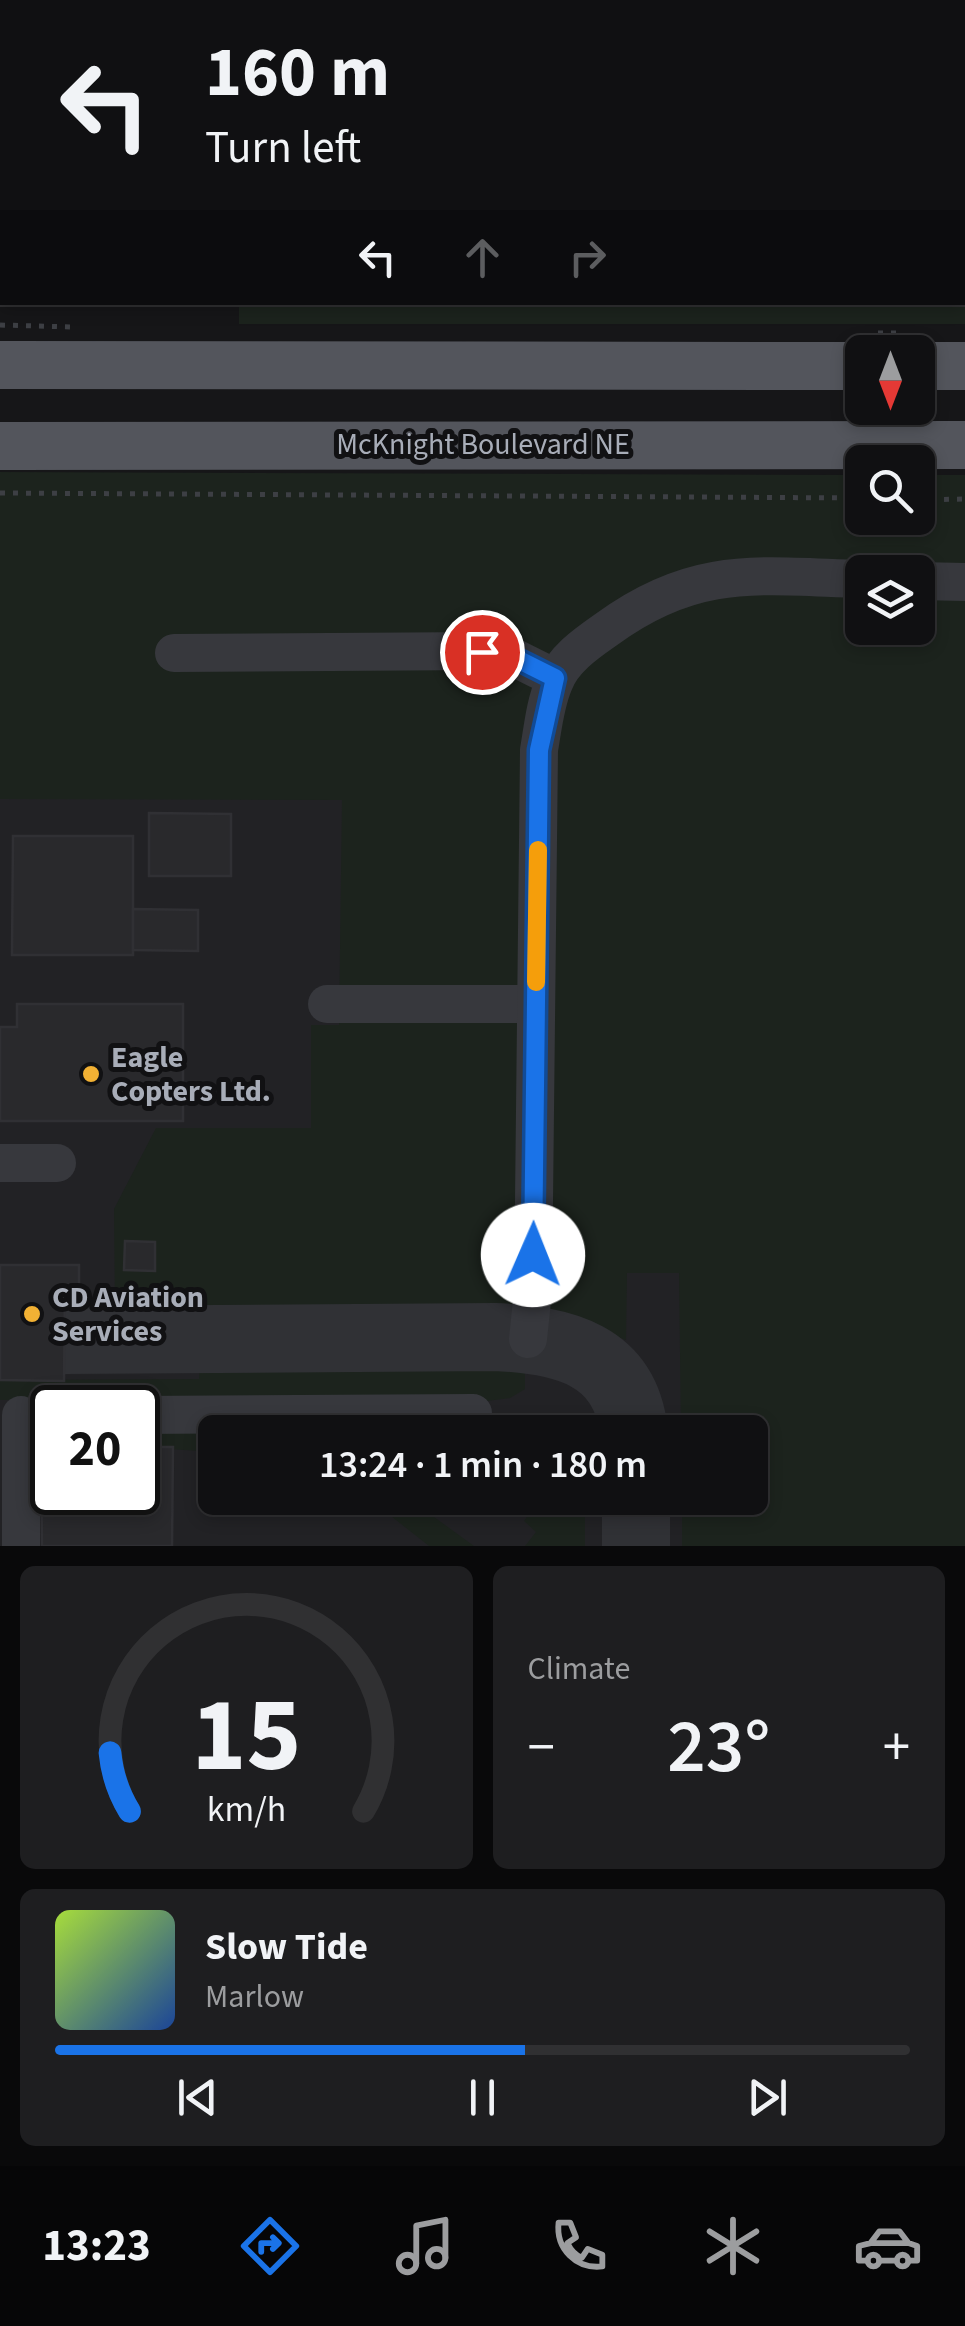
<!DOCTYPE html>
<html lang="en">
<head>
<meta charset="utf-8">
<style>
  body { margin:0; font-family:"Source Sans 3",sans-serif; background:#1e1e20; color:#f1f3f6; height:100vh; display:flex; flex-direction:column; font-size:38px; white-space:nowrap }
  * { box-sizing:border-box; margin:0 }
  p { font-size:32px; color:#9c9d9f }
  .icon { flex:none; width:55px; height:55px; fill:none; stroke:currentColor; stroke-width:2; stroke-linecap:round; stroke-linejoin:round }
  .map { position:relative; height:1546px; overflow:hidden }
  .details { display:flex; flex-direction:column; gap:20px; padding:20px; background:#09090a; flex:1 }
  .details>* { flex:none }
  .guide { position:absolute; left:0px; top:0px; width:965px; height:305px; box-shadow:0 5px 15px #0003,0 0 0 2px #303032; background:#101012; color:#f1f3f6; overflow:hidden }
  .needle { width:65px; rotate:180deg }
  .tools { position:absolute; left:845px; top:335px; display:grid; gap:20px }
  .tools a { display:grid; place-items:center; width:90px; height:90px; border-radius:15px; background:#101012; box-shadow:0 5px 15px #0003,0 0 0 2px #303032; font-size:50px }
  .speed { position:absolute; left:30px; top:1385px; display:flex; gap:20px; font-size:50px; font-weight:700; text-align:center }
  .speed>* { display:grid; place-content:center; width:130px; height:130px; border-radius:50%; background:#101012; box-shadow:0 5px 15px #0003,0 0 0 2px #303032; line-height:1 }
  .speed .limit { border:5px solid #111; border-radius:15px; background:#fff; color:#111 }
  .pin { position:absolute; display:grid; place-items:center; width:85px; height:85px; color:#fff; margin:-42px; border:5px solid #fff; border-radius:50%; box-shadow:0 2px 10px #0007 }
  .me { position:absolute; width:110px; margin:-55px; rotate:1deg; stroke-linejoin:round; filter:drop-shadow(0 0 8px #0008) }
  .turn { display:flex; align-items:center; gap:35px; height:210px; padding:0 40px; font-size:45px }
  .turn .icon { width:130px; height:130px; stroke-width:2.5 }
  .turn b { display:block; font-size:70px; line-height:85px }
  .lanes { display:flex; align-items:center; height:95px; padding:0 40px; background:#0003; justify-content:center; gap:50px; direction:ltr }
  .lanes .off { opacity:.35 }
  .big { font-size:75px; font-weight:600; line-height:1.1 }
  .details .widget { flex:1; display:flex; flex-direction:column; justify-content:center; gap:15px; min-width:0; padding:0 35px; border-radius:15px; background:#1e1e20 }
  .details .dial { align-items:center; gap:0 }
  .dial svg { height:260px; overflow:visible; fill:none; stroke:#303032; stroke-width:7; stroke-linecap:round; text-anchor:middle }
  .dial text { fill:#f1f3f6; stroke:none }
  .song { display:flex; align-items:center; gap:30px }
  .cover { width:120px; height:120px; border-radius:15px; background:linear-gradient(135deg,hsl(80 70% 55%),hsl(220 70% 35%)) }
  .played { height:10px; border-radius:5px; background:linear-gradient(90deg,#1a73e8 55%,#303032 55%) }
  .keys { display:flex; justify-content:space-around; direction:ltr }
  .heat { display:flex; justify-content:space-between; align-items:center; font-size:55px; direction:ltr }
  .details .tiles { flex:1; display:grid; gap:20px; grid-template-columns:1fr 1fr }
  .widget:last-child { grid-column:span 2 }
  .trip { position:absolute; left:198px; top:1415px; width:570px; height:100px; border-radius:15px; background:#101012; box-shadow:0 5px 15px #0003,0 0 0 2px #303032; font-weight:600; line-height:100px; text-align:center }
  .dock { display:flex; height:160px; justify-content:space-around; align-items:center; background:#060607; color:#9c9d9f }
  .dock .icon { width:70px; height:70px }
  .dock .current { color:#1a73e8 }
  .dock b { font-size:45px; color:#f1f3f6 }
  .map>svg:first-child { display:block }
  .built { fill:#222225; fill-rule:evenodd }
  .green { fill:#1c231d; fill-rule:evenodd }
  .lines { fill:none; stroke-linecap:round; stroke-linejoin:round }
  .taxiway { stroke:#303135; stroke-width:68 }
  .building { fill:#29292c; stroke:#303034; stroke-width:2.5 }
  .path { stroke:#3d3f44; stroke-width:5; stroke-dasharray:5 8; stroke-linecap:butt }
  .minor { stroke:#37383d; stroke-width:38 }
  .major { stroke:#53555c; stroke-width:48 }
  .route-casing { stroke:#114b97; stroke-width:25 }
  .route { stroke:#1a73e8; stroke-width:18 }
  .slow { stroke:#f59e0b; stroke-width:18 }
  .poi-dot { fill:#f2b134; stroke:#111113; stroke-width:4 }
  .labels { text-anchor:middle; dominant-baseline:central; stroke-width:10; stroke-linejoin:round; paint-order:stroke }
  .street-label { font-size:30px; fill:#a8adb8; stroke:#111113 }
  .poi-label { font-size:30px; font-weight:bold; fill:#a8adb8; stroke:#111113; text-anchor:start }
</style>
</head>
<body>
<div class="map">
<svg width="965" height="1546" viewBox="0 0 965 1546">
  <rect width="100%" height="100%" fill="#161618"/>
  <!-- built -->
  <path class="built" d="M862 518H918L965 1546H0V799H137ZM862 572H918V628H862ZM176 1380 473 1432H750V1498H215V1447ZM52 1408H138V1492H52Z"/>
  <!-- green -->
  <g class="green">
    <path d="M240 0H965V324H239V302H962V2Z"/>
    <path d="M0 472 862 475V518H918V475H965V1546H682V1498H750V1432H681L679 1273H627L626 1340 563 1318 529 1314 194 1322 192 1310H115L114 1209 156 1128H311V1025H339L342 800 0 799ZM862 572H918V628H862Z"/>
    <path d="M487 1360 513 1365 525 1373V1389L510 1398 487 1401 0 1400V1380L199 1379 200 1361Z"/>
    <path d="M564 1421 575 1423 583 1432H437L440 1424Z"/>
    <path d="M138 1429 215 1432V1452L138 1447Z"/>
    <path d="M368 1498H408L474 1546H429Z"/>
    <path d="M525 1498H585V1546H525L536 1532 524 1521 535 1505Z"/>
  </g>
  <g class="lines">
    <!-- taxiway -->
    <g class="taxiway">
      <path d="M64 1340 495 1337C563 1340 625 1354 634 1432"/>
      <path d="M636 1498V1546"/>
    </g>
  </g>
  <!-- building -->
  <g class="building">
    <path d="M149 813 231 814V876H149Z"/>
    <path d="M13 836H133V955H12Z"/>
    <path d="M133 909 198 910V951L133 950Z"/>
    <path d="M17 1004H183V1121H0V1027H17Z"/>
    <path d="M125 1241 155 1242V1271L124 1270Z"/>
    <path d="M0 1265H79V1287H65L64 1381 0 1380Z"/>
    <path d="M41 1446H52V1492H138V1447H173L172 1546H42Z"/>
  </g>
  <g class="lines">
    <!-- path -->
    <g class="path">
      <path d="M0 325 72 327"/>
      <path d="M878 333H902"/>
      <path d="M0 493 862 498"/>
      <path d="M918 500 965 499"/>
    </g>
    <!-- minor -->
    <g class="minor">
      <path d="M918 581 965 582"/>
      <path d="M174 653 482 651 513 657 555 678"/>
      <path d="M327 1004H536"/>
      <path d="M0 1163H57"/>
      <path d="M528 1339 533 1291 539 750C543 727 545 704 554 683 563 659 587 643 607 629 696 564 759 576 862 579"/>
      <path d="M138 1415 473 1413"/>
      <path d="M21 1546V1415"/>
    </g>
    <!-- major -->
    <g class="major">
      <path d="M0 365 862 366"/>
      <path d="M918 366H965"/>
      <path d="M0 446 965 445"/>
    </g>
  </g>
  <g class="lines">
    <defs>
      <path id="route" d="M482 652 513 657 555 678 539 750 533 1255"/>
    </defs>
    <!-- route casing -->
    <use href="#route" class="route-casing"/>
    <!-- route -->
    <use href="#route" class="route"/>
    <!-- slow -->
    <path class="slow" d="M536 982 538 850"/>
  </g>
  <!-- markers -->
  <g class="poi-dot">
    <circle cx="91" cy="1074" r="10"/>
    <circle cx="32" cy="1314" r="10"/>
  </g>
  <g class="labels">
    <!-- street labels -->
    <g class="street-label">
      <text x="483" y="444">McKnight Boulevard NE</text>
    </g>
    <!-- poi labels -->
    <g class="poi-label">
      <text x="111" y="1057">Eagle<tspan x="111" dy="34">Copters Ltd.</tspan></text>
      <text x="52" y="1297">CD Aviation<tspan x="52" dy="34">Services</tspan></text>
    </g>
  </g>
</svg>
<div class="tools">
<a><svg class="needle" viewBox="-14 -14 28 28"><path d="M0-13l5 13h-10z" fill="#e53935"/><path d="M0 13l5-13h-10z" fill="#9c9d9f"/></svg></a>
<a><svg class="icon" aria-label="search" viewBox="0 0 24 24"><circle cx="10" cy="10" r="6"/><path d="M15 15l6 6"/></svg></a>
<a><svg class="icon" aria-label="layers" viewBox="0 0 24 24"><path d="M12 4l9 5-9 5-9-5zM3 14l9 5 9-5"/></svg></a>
</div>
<div class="speed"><div class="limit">20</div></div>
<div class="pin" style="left:482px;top:652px;background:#d93025"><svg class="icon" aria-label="arrive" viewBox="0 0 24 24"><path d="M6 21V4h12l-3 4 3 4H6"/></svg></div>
<svg class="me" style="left:533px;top:1255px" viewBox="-20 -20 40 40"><circle r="19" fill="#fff"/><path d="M0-13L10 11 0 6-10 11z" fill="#1a73e8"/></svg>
<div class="trip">13:24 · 1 min · 180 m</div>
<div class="guide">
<div class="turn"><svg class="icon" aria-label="left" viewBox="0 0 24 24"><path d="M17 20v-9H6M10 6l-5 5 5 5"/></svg><div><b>160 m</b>Turn left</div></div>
<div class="lanes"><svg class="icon" aria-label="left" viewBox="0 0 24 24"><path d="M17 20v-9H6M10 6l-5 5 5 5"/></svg><svg class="icon off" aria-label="ahead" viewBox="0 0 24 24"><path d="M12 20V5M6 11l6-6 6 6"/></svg><svg class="icon off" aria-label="right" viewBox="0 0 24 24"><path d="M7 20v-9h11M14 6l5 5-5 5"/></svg></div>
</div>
</div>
<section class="details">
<div class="tiles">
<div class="widget dial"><svg viewBox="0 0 100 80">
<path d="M14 69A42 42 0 1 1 86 69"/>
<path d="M14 69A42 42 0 0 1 8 51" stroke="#1a73e8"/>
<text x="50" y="56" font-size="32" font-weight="700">15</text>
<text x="50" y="72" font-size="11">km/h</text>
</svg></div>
<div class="widget"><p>Climate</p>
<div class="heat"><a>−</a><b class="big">23°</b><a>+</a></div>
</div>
<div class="widget">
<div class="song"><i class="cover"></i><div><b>Slow Tide</b><p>Marlow</p></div></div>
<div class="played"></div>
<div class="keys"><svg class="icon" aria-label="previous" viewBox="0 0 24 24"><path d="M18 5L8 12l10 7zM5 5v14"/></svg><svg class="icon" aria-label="pause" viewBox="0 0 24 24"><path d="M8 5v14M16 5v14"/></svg><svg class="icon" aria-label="next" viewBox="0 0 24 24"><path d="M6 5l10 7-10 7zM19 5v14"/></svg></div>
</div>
</div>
</section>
<nav class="dock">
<b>13:23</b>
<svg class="icon current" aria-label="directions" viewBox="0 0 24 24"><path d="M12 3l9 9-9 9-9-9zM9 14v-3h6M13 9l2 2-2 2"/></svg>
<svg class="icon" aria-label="music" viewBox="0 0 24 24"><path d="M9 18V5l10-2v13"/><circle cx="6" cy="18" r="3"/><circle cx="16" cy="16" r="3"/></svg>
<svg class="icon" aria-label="phone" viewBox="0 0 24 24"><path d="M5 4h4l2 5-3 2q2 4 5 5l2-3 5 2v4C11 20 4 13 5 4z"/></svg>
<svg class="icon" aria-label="climate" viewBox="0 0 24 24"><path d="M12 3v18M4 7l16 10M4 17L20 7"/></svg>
<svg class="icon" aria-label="car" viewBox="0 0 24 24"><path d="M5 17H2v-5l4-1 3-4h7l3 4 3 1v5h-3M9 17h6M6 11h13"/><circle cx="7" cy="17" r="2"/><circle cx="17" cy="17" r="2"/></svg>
</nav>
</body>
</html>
